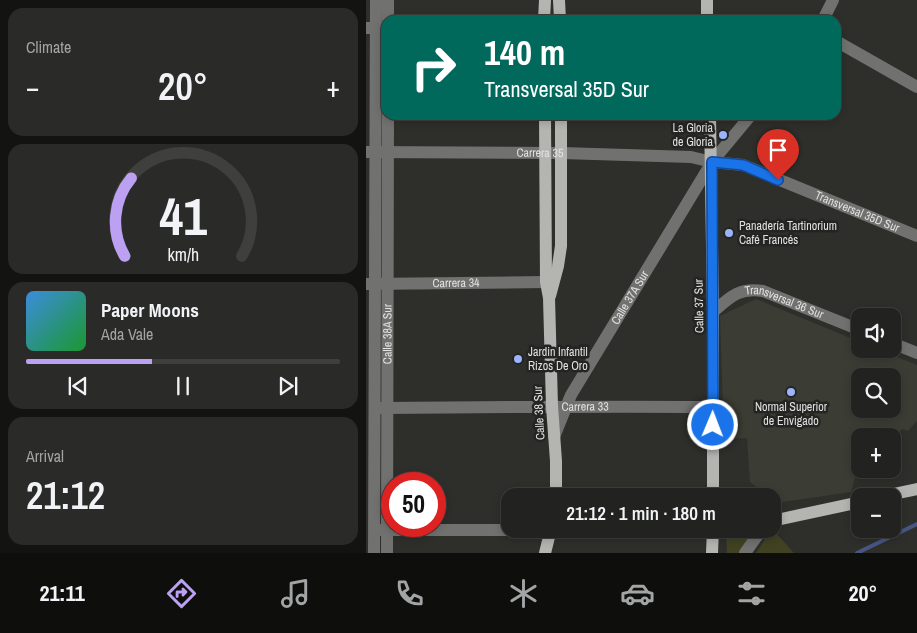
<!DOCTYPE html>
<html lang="en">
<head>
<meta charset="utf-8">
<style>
  body { margin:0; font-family:"Archivo Narrow",sans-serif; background:#2a2b29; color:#f1f3f6; height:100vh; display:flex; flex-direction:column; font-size:19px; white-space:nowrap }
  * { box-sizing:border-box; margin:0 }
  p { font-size:16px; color:#a2a4a5 }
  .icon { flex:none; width:28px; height:28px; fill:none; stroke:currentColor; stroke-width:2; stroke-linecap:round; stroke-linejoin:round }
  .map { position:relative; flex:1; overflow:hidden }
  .details { display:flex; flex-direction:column; gap:8px; padding:8px; background:#131312; width:366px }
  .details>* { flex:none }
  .banner { position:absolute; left:15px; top:15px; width:460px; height:105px; border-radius:15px; box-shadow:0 2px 8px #0003,0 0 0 1px #3f403e; background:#00695c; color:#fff; overflow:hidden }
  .fabs { position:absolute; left:485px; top:308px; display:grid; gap:10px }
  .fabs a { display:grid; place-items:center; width:50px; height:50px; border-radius:10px; background:#222320; box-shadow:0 2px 8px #0003,0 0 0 1px #3f403e; font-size:25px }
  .speed { position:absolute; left:15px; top:472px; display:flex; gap:10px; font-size:25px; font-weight:700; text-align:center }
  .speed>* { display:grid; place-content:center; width:65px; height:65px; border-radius:50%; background:#222320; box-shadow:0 2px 8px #0003,0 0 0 1px #3f403e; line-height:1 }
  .speed .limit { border:8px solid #d22; background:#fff; color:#111 }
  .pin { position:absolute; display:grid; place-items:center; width:42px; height:42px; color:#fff; margin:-51px -21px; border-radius:50% 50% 50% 0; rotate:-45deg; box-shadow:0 0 5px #0007 }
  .pin .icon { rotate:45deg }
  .me { position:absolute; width:55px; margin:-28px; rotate:1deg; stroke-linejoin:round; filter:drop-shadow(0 0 4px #0008) }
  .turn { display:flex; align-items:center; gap:18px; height:105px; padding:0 20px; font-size:22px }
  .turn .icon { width:65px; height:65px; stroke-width:2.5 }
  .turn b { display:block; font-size:35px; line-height:42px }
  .big { font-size:38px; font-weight:600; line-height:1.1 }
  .details .card { flex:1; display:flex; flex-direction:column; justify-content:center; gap:8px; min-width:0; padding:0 18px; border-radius:15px; background:#2a2b29 }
  .details .dial { align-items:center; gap:0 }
  .dial svg { height:130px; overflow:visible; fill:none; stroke:#3f403e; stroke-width:7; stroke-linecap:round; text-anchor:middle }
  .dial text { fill:#f1f3f6; stroke:none }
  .song { display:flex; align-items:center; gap:15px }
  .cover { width:60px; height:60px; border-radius:8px; background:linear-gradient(135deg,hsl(210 70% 55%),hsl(130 70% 35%)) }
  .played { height:5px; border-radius:2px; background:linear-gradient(90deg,#bca0f2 40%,#3f403e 40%) }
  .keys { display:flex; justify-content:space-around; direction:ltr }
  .heat { display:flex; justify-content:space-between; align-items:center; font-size:28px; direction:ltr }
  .trip { position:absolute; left:135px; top:488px; width:280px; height:50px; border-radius:15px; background:#222320; box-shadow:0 2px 8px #0003,0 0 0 1px #3f403e; font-weight:600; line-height:50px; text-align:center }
  .tab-bar { display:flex; height:80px; justify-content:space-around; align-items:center; background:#0e0e0d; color:#a2a4a5 }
  .tab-bar .icon { width:35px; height:35px }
  .tab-bar .current { color:#bca0f2 }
  .tab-bar b { font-size:22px; color:#f1f3f6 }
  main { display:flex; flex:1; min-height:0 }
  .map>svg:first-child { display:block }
  .built { fill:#3b3c33; fill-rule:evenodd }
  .green { fill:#404222 }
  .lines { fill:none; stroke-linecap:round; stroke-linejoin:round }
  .stream { stroke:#475685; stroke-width:4 }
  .minor { stroke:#717170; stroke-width:12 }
  .major { stroke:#b4b4b0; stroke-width:12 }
  .route-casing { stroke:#114b97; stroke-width:12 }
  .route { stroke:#1a73e8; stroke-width:9 }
  .poi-dot { fill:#9bb4fd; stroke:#242522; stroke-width:2 }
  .labels { text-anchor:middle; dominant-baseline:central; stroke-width:5; stroke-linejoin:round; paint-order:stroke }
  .poi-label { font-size:12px; fill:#e1e1df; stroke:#242522; text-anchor:start }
  .street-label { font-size:12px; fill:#e1e1df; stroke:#242522 }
</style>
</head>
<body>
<main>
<section class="details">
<div class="card"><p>Climate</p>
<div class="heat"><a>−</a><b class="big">20°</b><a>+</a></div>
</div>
<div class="card dial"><svg viewBox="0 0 100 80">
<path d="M14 69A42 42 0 1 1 86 69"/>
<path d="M14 69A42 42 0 0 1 18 21" stroke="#bca0f2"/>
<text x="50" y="56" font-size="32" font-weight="700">41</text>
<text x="50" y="72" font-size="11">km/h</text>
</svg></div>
<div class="card">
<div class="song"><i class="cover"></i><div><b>Paper Moons</b><p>Ada Vale</p></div></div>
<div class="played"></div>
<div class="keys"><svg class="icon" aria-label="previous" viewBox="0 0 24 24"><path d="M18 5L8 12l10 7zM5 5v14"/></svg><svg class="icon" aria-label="pause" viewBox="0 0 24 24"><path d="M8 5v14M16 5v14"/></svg><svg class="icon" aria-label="next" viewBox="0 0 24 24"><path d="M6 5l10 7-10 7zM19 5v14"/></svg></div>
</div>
<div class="card"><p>Arrival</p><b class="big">21:12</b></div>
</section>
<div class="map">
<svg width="551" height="553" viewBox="0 0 551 553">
  <rect width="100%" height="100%" fill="#2e2f2b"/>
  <!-- built -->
  <path class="built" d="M390 299 494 342V349H511L551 365V421L542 431 536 429 526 439V436H494V469H496L490 474 485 492 410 503 406 500V496H402L384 482 381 438 358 440 354 316ZM494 376H526V409H494Z"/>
  <!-- green -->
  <g class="green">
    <path d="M406 529 428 553H390Z"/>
    <path d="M394 530 377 553H361L360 531Z"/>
  </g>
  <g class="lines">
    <!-- stream -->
    <path class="stream" d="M491 553 551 524"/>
    <!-- minor -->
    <g class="minor">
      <path d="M22 20V0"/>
      <path d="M457 20 467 0"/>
      <path d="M0 28H20"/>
      <path d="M470 41 551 87"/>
      <path id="s1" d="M0 152 196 153 325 157 346 162 377 165 551 236"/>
      <path id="s2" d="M0 284 180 282"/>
      <path id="s3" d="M347 312C364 297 373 287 397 291L494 330"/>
      <path d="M526 343 551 353"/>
      <path id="s4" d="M13 408C124 407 236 406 347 407"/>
      <path id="s5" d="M188 437 205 395 346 162 385 115"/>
      <path d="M15 530H185"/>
      <path d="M8 553 10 0"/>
      <path id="s6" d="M21 553 22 115"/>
      <path d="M379 553 396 529"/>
    </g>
    <!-- major -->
    <g class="major">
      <path d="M193 0 194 20"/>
      <path d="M341 0V20"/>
      <path d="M178 20 179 0"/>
      <path d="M179 115 180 282 183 298 186 406 190 461V496"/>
      <path d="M344 115 347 312V496"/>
      <path d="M184 296 192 266 195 246V115"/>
      <path d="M518 496 551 489"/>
      <path d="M406 521 494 502"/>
      <path d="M185 530 355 529"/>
      <path d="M179 553 185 529"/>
      <path d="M346 553 347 529"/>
    </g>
  </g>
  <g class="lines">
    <defs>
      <path id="route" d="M347 425 346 162 377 165 412 180"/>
    </defs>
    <!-- route casing -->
    <use href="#route" class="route-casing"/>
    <!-- route -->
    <use href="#route" class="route"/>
  </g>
  <!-- markers -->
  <g class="poi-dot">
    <circle cx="357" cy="135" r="5"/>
    <circle cx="363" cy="233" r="5"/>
    <circle cx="152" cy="359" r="5"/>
    <circle cx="425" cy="392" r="5"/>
  </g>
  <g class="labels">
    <!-- poi labels -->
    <g class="poi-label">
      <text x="347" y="128" text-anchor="end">La Gloria<tspan x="347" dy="14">de Gloria</tspan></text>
      <text x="373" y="226">Panadería Tartinorium<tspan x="373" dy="14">Café Francés</tspan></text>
      <text x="162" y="352">Jardin Infantil<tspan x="162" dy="14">Rizos De Oro</tspan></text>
      <text x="425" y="407" text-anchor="middle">Normal Superior<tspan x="425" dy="14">de Envigado</tspan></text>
    </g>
    <!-- street labels -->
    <g class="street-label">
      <text stroke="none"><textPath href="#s1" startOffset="174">Carrera 35</textPath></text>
      <text stroke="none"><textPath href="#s1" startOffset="501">Transversal 35D Sur</textPath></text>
      <text stroke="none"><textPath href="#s2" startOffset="90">Carrera 34</textPath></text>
      <text stroke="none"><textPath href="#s5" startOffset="159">Calle 37A Sur</textPath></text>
      <text stroke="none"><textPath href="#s3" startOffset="80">Transversal 36 Sur</textPath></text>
      <text transform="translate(333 306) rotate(-91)">Calle 37 Sur</text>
      <text stroke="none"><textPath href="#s6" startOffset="219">Calle 38A Sur</textPath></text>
      <text stroke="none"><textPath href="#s4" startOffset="206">Carrera 33</textPath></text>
      <text transform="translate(173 413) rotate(-93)">Calle 38 Sur</text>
    </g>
  </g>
</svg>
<div class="fabs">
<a><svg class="icon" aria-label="sound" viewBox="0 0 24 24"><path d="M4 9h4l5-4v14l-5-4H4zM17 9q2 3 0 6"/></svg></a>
<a><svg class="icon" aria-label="search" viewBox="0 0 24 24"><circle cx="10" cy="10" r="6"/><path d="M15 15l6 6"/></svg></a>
<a>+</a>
<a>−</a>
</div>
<div class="speed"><div class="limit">50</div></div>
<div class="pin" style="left:412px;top:180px;background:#d93025"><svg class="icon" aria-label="arrive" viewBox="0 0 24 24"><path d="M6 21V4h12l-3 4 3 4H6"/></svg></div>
<svg class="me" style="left:347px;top:425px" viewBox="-20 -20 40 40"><circle r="17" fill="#1a73e8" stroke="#fff" stroke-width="3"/><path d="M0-11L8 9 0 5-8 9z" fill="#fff"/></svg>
<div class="trip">21:12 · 1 min · 180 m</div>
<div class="banner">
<div class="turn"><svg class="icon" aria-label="right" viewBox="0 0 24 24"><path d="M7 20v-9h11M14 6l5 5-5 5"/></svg><div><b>140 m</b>Transversal 35D Sur</div></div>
</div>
</div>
</main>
<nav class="tab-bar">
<b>21:11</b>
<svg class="icon current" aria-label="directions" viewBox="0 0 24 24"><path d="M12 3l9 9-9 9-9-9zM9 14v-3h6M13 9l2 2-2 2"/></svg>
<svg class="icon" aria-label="music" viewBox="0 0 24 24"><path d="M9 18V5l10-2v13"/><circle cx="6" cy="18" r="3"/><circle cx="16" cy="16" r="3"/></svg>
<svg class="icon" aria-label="phone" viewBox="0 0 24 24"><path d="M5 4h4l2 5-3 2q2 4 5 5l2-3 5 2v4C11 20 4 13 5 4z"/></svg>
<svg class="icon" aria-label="climate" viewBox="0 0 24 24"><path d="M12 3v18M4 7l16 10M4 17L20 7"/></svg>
<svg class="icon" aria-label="car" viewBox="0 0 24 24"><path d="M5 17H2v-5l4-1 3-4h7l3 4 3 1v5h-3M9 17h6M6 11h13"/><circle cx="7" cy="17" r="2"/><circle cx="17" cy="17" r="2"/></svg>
<svg class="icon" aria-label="filters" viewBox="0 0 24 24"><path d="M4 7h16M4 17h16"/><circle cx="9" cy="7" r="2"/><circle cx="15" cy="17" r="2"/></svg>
<b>20°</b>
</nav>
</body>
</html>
